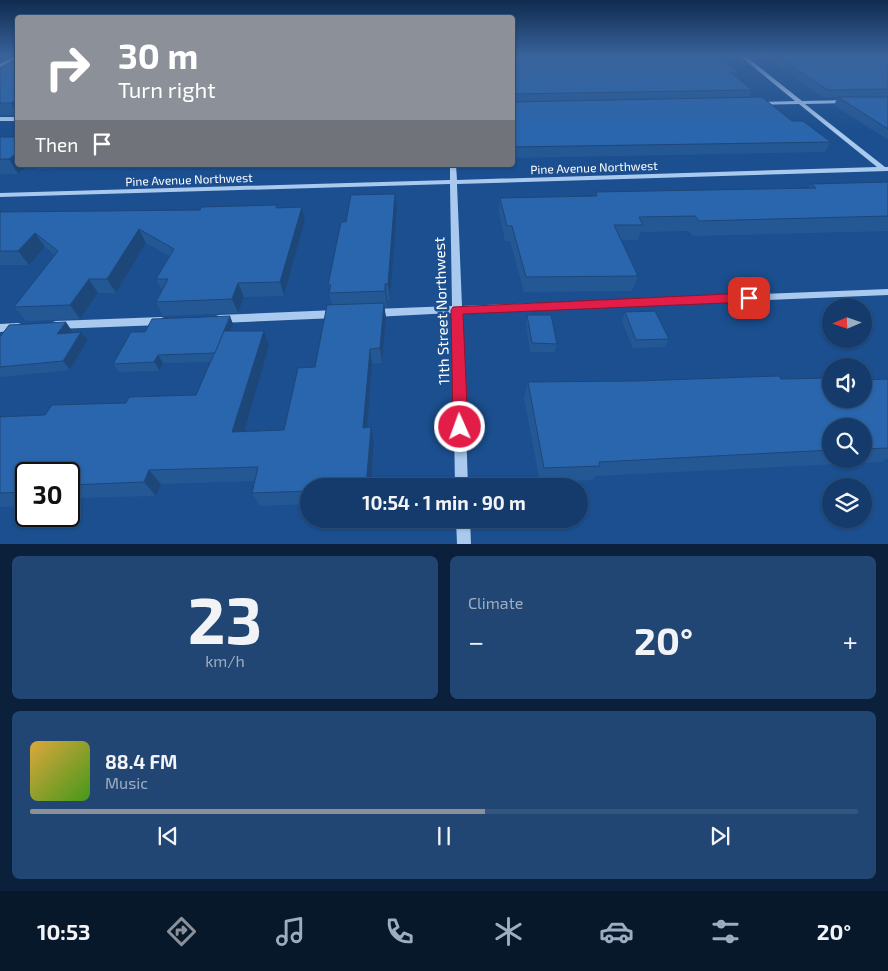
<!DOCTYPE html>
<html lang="en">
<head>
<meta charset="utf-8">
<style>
  body { margin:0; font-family:"Exo 2",sans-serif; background:#214673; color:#f1f3f6; height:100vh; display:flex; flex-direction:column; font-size:19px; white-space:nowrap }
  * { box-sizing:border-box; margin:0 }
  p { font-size:16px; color:#9dadc1 }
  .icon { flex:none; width:28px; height:28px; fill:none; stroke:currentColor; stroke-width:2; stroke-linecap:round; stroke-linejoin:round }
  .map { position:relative; height:544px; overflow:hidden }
  .details { display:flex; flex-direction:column; gap:12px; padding:12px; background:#0b203b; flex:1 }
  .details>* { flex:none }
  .hud { position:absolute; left:15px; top:15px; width:500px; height:152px; border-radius:5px; box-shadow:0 1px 4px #0004,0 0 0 1px #33557e; background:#8c9099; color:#fff; overflow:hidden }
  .needle { width:32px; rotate:268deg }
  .buttons { position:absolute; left:822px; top:298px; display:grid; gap:10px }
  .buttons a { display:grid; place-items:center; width:50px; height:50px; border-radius:50%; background:#143b6b; box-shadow:0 1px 4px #0004,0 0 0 1px #33557e; font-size:25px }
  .speed { position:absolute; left:15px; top:462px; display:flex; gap:10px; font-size:25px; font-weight:700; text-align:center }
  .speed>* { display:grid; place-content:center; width:65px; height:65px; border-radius:50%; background:#143b6b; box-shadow:0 1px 4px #0004,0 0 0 1px #33557e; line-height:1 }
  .speed .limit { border:2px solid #111; border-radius:8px; background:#fff; color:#111 }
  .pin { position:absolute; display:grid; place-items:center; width:42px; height:42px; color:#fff; margin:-21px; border-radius:10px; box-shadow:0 2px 8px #0006 }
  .me { position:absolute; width:55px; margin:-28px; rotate:358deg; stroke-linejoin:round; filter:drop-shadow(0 0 4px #0008) }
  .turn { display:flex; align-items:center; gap:18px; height:105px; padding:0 20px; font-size:22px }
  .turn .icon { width:65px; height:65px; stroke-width:2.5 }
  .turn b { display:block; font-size:35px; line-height:42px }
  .then { display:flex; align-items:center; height:48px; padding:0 20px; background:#0003; gap:10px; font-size:19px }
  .big { font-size:38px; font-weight:700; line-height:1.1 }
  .details .tile { flex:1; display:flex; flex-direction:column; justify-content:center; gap:8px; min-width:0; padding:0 18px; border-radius:8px; background:#214673 }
  .details .dial { align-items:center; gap:0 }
  .dial b { font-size:65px; line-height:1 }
  .song { display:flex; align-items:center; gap:15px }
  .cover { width:60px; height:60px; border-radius:8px; background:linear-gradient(135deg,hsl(40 70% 55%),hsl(100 70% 35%)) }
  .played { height:5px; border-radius:2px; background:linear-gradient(90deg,#8c9099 55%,#33557e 55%) }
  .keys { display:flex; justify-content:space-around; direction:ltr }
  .heat { display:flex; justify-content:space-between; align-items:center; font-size:28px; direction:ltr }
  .details .tiles { flex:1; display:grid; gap:12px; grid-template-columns:1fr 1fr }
  .tile:last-child { grid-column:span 2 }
  .trip { position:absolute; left:300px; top:478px; width:288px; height:50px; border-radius:25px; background:#143b6b; box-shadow:0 1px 4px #0004,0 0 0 1px #33557e; font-weight:700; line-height:50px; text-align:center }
  .dock { display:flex; height:80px; justify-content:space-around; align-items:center; background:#08182b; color:#9dadc1 }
  .dock .icon { width:35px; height:35px }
  .dock .active { color:#8c9099 }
  .dock b { font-size:22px; color:#f1f3f6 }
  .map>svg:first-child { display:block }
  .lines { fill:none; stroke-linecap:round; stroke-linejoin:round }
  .minor { fill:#a9c9ee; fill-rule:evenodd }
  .wall { fill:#245895; fill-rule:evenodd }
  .shaded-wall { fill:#1d4779 }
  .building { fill:#2a66ad; stroke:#1d4779 }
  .route { fill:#e11d48; stroke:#92132f }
  .labels { text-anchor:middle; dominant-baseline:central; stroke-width:5; stroke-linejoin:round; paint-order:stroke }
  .far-street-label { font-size:12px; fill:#fff; stroke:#1b4f8f }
  .street-label { font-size:15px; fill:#fff; stroke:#1b4f8f }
</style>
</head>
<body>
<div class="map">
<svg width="888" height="544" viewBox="0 0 888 544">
  <rect width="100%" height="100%" fill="#1b4f8f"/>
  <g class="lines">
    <!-- minor -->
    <g class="minor">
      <path d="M16 55H18V58L0 67V64Z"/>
      <path d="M739 55H744L802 101 850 100V102L848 103 805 104 885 167H888V171L457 184 462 306 888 289V295L462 313 468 486H455L452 313 374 317 371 315 369 313 371 311 374 309 452 306 450 184 0 197V193L450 180V165H456L457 180 877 167 799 104 756 105V103L758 102 795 101Z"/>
      <rect x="0" y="117" width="18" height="4"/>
      <path d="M336 310 339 312 341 314 339 316 336 318 219 323 216 322 214 319 216 316 219 315Z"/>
      <path d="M161 317 164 318 166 321 164 324 161 325 56 329 53 328 51 325 53 322 56 321Z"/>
      <path d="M18 323 21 324 23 327 21 330 0 332V324Z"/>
      <path d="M456 519H470L471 544H457Z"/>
    </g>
  </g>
  <!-- wall -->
  <g class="wall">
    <path d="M512 55 738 72 736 77 752 90 749 97 831 142 825 152 512 158Z"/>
    <path d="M762 55H888V140L834 105 838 97 824 98Z"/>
    <path d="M18 58V115H0V68Z"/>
    <path d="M0 137 18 165H28L18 174H0Z"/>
    <path d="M32 165H197H186L185 167 35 169Z"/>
    <path d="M888 182V231L693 236 689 231 641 232 638 240H621L638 276 632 291 524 292 510 241H505L499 212 500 198 595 196 596 192 808 188 811 184Z"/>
    <path d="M395 194 397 209 390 300H387V307H384L386 318 382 363 372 364 367 428 374 442 371 486H309V504L260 506 252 493 255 481 161 484 156 496 74 498 71 504H69V474H26V506L0 507V417L45 415 126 403 196 395 211 362 163 363 160 371 119 372 113 364 145 332 233 324 231 331 269 346 244 431 284 430 315 367 332 305 329 293 330 290 328 285 346 222Z"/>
    <path d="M277 205 278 208 302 207 305 220 284 296 244 297 238 313 163 316 156 302 162 290 156 279 169 256 146 243 116 293H98L80 319 26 321 14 307 55 255 45 247 29 265H0V212L200 210Z"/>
    <path d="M625 312 669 339 665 347 633 348 622 321Z"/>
    <path d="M527 315 557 344 555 352H530L526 323Z"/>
    <path d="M72 331 71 333 81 332 88 340 70 370 0 377V337Z"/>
    <path d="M781 379 831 399 888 379V459H885L882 462 595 476 593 480 540 482 524 398 528 382ZM831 426H864V459H831Z"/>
  </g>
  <!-- shaded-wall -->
  <g class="shaded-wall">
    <path d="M18 99V115L11 103Z"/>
    <path d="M18 152V165H28L18 174 9 159Z"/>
    <path d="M395 194 397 209 390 300 388 284Z"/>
    <path d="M302 207 305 220 284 296 280 282Z"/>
    <path d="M139 229 146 243 116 293 107 279Z"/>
    <path d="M35 233 45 247 29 265 18 251Z"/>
    <path d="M89 279 98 293 80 319 70 305Z"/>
    <path d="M238 283 244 297 238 313 232 299Z"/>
    <path d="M385 284 387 300V307L385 291Z"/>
    <path d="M384 303 386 318 382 363 380 348Z"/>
    <path d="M230 316 233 324 219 361 215 353Z"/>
    <path d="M66 322 72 331 64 342 57 334Z"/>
    <path d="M264 331 269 346 240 446 232 432Z"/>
    <path d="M81 332 88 340 70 370 63 361Z"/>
    <path d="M370 349 372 364 366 442 363 428Z"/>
    <path d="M158 355 163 363 160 371 154 362Z"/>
    <path d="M371 427 374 442 371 486H366Z"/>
    <path d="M149 470 161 484 156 496 144 482Z"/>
    <path d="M69 494 74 498 71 504 69 502Z"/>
  </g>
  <!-- building -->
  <g class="building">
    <path d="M512 55H717L738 72H730L752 90 513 94 512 96Z"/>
    <path d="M775 55H888V89L828 90Z"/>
    <path d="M18 58V99L11 103H0V68Z"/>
    <path d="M762 97 792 121H803L831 142 512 147V102Z"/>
    <path d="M838 97H888V129Z"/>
    <path d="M0 137H18V152L9 159H0Z"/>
    <path d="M888 182V216L699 221 695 216 639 217 643 225H614L638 276 526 277 512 226H507L500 198 597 196 596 192 816 188 811 184Z"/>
    <path d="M395 194 388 284H385V291L329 293 331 285H328L341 222H346L351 195Z"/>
    <path d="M277 205 276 208 302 207 280 282 238 283 232 299 156 302 168 279H156L174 249 139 229 107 279H89L70 305 14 307 58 251 35 233 18 251H0V212L200 210 201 207Z"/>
    <path d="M384 303 380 348 370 349 363 428 371 427 366 486H309V491L252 493 258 467 149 470 144 482 69 485V474H26V492L0 493V417L45 415 52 405 126 403 129 397 196 395 224 331H264L232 432 284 430 298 368 315 367 327 305Z"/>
    <path d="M655 311 669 339 636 340 625 312Z"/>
    <path d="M527 315H551L557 344 532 343Z"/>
    <path d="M230 316 215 353 158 355 154 362 113 364 131 332H145L152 319Z"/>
    <path d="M66 322 57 334 81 332 63 361 0 367V337L9 325Z"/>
    <path d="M779 376 781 379 831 378V399H864V380L888 379V448L864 449V426H831V450L599 462 600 466 544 468 528 382 637 381Z"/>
  </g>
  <!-- sky -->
  <linearGradient id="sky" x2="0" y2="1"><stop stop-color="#0f2b4f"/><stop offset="0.42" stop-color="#39639b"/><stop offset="1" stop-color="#39639b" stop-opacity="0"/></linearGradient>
  <rect width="888" height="132" fill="url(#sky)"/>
  <!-- route -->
  <path class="route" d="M749 293 755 298 749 302 463 314 468 427 466 432 460 434 455 432 453 427 451 310 453 307Z"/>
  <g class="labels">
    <!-- far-street labels -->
    <g class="far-street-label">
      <text transform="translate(594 167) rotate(-2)">Pine Avenue Northwest</text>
      <text transform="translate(189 179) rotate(-2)">Pine Avenue Northwest</text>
    </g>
    <!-- street labels -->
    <g class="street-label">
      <text transform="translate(441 311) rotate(-92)">11th Street Northwest</text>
    </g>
  </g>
</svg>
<div class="buttons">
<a><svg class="needle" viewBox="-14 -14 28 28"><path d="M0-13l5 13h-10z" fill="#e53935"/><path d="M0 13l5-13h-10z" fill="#9dadc1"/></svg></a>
<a><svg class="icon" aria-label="sound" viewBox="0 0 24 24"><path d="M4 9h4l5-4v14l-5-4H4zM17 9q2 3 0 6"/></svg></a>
<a><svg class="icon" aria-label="search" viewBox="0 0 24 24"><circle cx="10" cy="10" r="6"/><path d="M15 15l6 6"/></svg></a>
<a><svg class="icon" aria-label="layers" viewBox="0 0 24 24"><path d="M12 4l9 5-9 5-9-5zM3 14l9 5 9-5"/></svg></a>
</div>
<div class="speed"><div class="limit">30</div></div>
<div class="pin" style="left:749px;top:298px;background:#d93025"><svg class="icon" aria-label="arrive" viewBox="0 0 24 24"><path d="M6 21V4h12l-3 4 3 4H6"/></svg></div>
<svg class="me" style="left:460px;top:427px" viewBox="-20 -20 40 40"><circle r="17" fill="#e11d48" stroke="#fff" stroke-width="3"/><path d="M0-11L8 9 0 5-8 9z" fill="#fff"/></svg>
<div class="trip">10:54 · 1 min · 90 m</div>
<div class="hud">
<div class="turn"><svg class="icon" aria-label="right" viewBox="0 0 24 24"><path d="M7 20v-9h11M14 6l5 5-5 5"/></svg><div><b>30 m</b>Turn right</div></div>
<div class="then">Then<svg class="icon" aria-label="arrive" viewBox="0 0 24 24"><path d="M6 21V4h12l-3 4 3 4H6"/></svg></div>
</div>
</div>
<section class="details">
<div class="tiles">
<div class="tile dial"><b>23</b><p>km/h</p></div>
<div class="tile"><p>Climate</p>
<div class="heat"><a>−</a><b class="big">20°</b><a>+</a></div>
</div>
<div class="tile">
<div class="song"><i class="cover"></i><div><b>88.4 FM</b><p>Music</p></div></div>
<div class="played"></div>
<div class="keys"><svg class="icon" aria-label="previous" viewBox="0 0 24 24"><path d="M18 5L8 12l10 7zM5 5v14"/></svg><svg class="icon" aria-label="pause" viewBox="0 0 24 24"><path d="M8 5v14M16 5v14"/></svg><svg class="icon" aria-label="next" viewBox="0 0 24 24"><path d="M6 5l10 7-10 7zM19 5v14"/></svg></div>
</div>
</div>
</section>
<nav class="dock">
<b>10:53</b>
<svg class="icon active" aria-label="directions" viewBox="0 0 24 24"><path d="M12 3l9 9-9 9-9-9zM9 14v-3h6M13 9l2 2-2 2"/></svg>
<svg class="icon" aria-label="music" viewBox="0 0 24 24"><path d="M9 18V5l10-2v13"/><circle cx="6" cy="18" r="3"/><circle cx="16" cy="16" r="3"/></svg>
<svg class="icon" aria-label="phone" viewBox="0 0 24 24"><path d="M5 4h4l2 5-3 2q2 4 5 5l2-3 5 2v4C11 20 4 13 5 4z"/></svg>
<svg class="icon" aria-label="climate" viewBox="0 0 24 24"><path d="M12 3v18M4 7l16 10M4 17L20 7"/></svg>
<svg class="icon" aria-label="car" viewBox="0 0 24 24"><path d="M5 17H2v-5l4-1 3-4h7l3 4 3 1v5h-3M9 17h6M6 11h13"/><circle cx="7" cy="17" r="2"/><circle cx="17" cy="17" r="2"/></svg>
<svg class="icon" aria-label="filters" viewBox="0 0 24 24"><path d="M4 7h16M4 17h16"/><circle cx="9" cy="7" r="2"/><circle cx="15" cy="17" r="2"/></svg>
<b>20°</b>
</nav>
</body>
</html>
